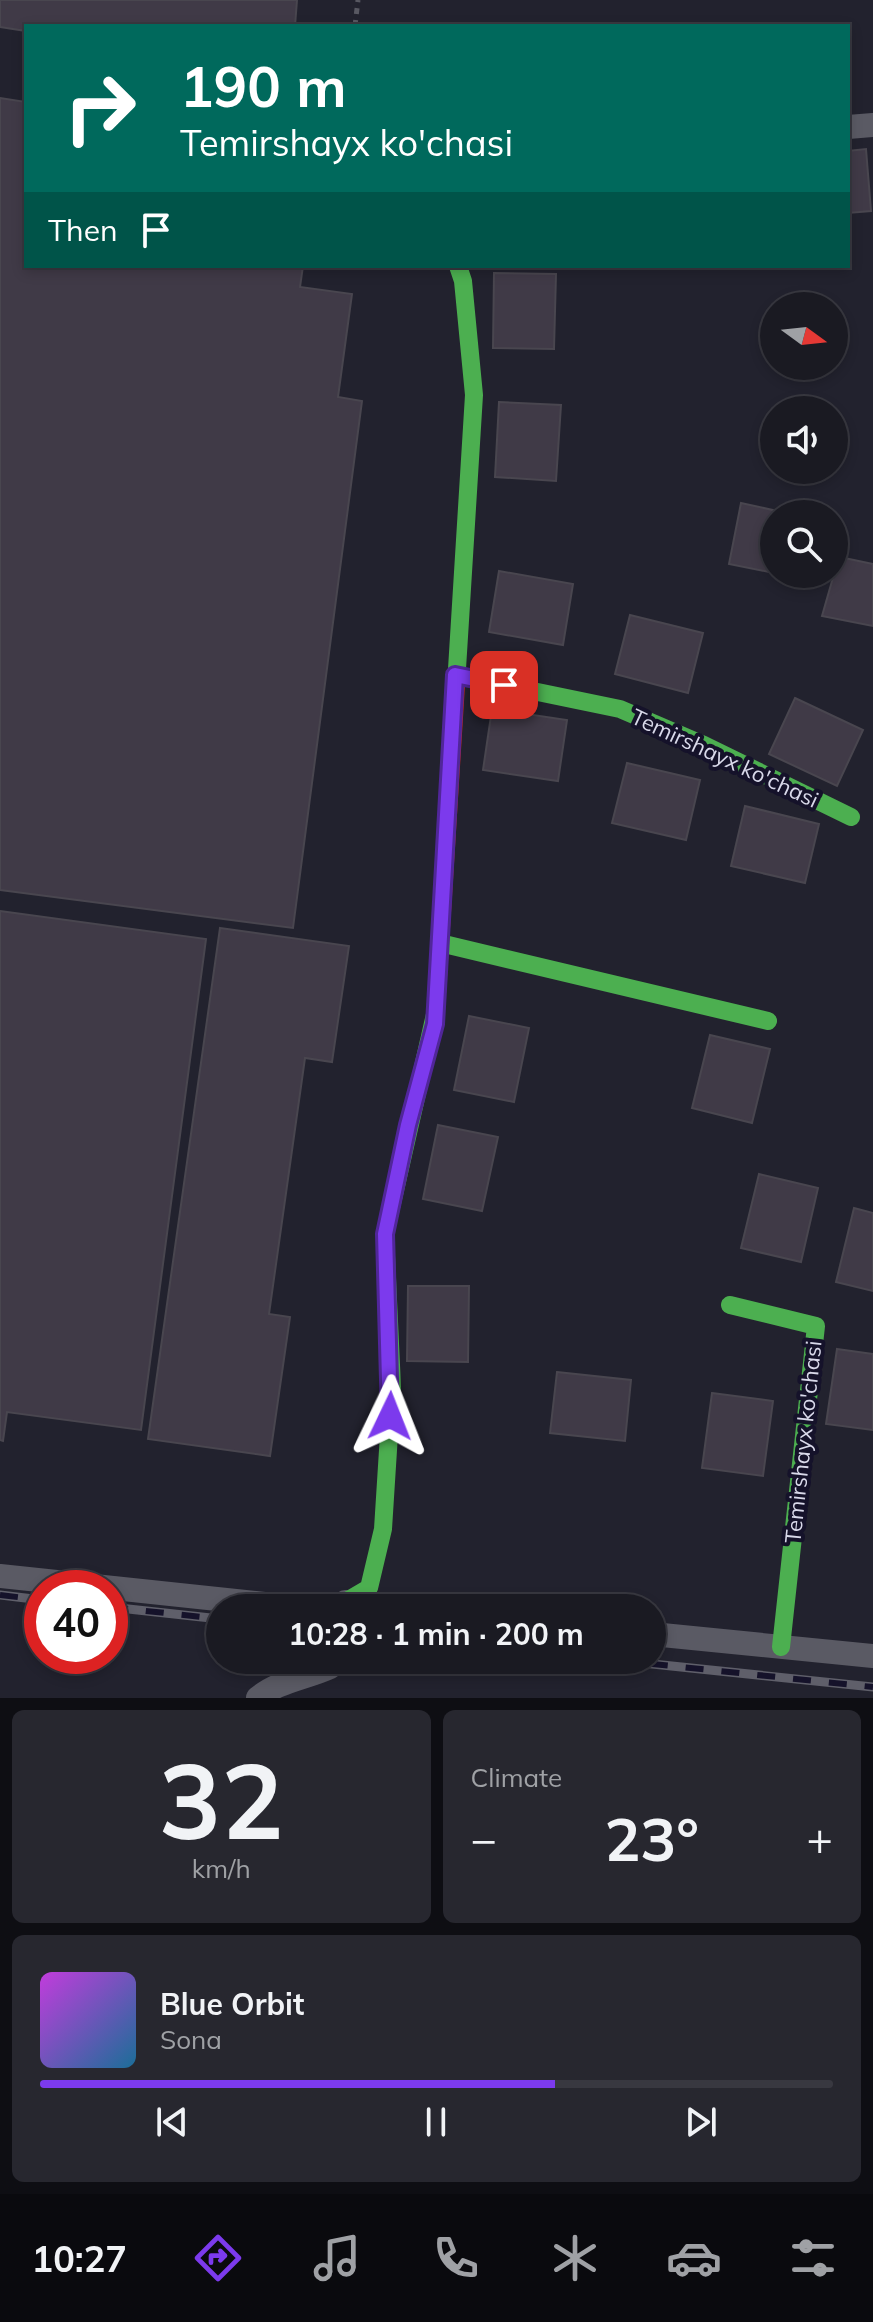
<!DOCTYPE html>
<html lang="en">
<head>
<meta charset="utf-8">
<style>
  body { margin:0; font-family:Mulish,sans-serif; background:#27272f; color:#f1f3f6; height:100vh; display:flex; flex-direction:column; font-size:30px; white-space:nowrap }
  * { box-sizing:border-box; margin:0 }
  p { font-size:26px; color:#9fa1a5 }
  .icon { flex:none; width:44px; height:44px; fill:none; stroke:currentColor; stroke-width:2; stroke-linecap:round; stroke-linejoin:round }
  .map { position:relative; height:1698px; overflow:hidden }
  .sheet { display:flex; flex-direction:column; gap:12px; padding:12px; background:#0e0e13; flex:1 }
  .sheet>* { flex:none }
  .top-card { position:absolute; left:24px; top:24px; width:826px; height:244px; border-radius:0px; box-shadow:0 4px 12px #0003,0 0 0 2px #383840; background:#00695c; color:#fff; overflow:hidden }
  .needle { width:52px; rotate:105deg }
  .fabs { position:absolute; left:760px; top:292px; display:grid; gap:16px }
  .fabs a { display:grid; place-items:center; width:88px; height:88px; border-radius:50%; background:#1a1a22; box-shadow:0 4px 12px #0003,0 0 0 2px #383840; font-size:40px }
  .speed { position:absolute; left:24px; top:1570px; display:flex; gap:16px; font-size:40px; font-weight:700; text-align:center }
  .speed>* { display:grid; place-content:center; width:104px; height:104px; border-radius:50%; background:#1a1a22; box-shadow:0 4px 12px #0003,0 0 0 2px #383840; line-height:1 }
  .speed .limit { border:12px solid #d22; background:#fff; color:#111 }
  .pin { position:absolute; display:grid; place-items:center; width:68px; height:68px; color:#fff; margin:-34px; border-radius:16px; box-shadow:0 4px 12px #0006 }
  .me { position:absolute; width:88px; margin:-44px; rotate:2deg; stroke-linejoin:round; filter:drop-shadow(0 0 6px #0008) }
  .turn { display:flex; align-items:center; gap:28px; height:168px; padding:0 24px; font-size:36px }
  .turn .icon { width:104px; height:104px; stroke-width:2.5 }
  .turn b { display:block; font-size:56px; line-height:68px }
  .then { display:flex; align-items:center; height:76px; padding:0 24px; background:#0003; gap:16px; font-size:30px }
  .big { font-size:60px; font-weight:700; line-height:1.1 }
  .sheet .tile { flex:1; display:flex; flex-direction:column; justify-content:center; gap:12px; min-width:0; padding:0 28px; border-radius:12px; background:#27272f }
  .sheet .dial { align-items:center; gap:0 }
  .dial b { font-size:104px; line-height:1 }
  .song { display:flex; align-items:center; gap:24px }
  .cover { width:96px; height:96px; border-radius:12px; background:linear-gradient(135deg,hsl(290 70% 55%),hsl(200 70% 35%)) }
  .played { height:8px; border-radius:4px; background:linear-gradient(90deg,#7c3aed 65%,#383840 65%) }
  .keys { display:flex; justify-content:space-around; direction:ltr }
  .heat { display:flex; justify-content:space-between; align-items:center; font-size:44px; direction:ltr }
  .sheet .tiles { flex:1; display:grid; gap:12px; grid-template-columns:1fr 1fr }
  .tile:last-child { grid-column:span 2 }
  .trip { position:absolute; left:206px; top:1594px; width:460px; height:80px; border-radius:40px; background:#1a1a22; box-shadow:0 4px 12px #0003,0 0 0 2px #383840; font-weight:700; line-height:80px; text-align:center }
  .tab-bar { display:flex; height:128px; justify-content:space-around; align-items:center; background:#0a0a0e; color:#9fa1a5 }
  .tab-bar .icon { width:56px; height:56px }
  .tab-bar .current { color:#7c3aed }
  .tab-bar b { font-size:36px; color:#f1f3f6 }
  .map>svg:first-child { display:block }
  .building { fill:#403a47; stroke:#49464f; stroke-width:2 }
  .lines { fill:none; stroke-linecap:round; stroke-linejoin:round }
  .path { stroke:#585862; stroke-width:5; stroke-dasharray:6 6; stroke-linecap:butt }
  .street { stroke:#5a5a64; stroke-width:24 }
  .fast { stroke:#4caf50; stroke-width:18 }
  .jam { stroke:#c62828; stroke-width:18 }
  .rail-casing { stroke:#5f5f6a; stroke-width:9 }
  .rail { stroke:#15122a; stroke-width:6; stroke-dasharray:18; stroke-linecap:butt }
  .route-casing { stroke:#51269a; stroke-width:20 }
  .route { stroke:#7c3aed; stroke-width:14 }
  .labels { text-anchor:middle; dominant-baseline:central; stroke-width:8; stroke-linejoin:round; paint-order:stroke }
  .street-label { font-size:22px; fill:#d9d9ea; stroke:#15122a }
</style>
</head>
<body>
<div class="map">
<svg width="873" height="1698" viewBox="0 0 873 1698">
  <rect width="100%" height="100%" fill="#22222e"/>
  <!-- building -->
  <g class="building">
    <path d="M0 0H297L295 26H26V31L0 27Z"/>
    <path d="M0 98 26 102V266H303L300 287 352 294 338 397 362 401 293 928 0 890Z"/>
    <path d="M866 149 871 211 848 213V151Z"/>
    <path d="M494 273 556 274 554 349 493 348Z"/>
    <path d="M499 402 561 405 556 481 495 477Z"/>
    <path d="M741 503 791 514H774V573L729 564Z"/>
    <path d="M835 556 873 564V626L822 616 834 574Z"/>
    <path d="M499 571 573 584 563 645 489 632Z"/>
    <path d="M630 615 703 633 688 693 615 674Z"/>
    <path d="M795 698 863 730 837 786 769 754Z"/>
    <path d="M492 709 567 720 558 781 483 770Z"/>
    <path d="M627 763 700 780 686 840 612 823Z"/>
    <path d="M745 806 819 824 805 883 731 866Z"/>
    <path d="M0 911 206 939 141 1430 7 1412 3 1441 0 1440Z"/>
    <path d="M220 928 349 946 332 1062 305 1058 269 1314 290 1317 270 1456 148 1439Z"/>
    <path d="M469 1016 529 1028 514 1102 454 1090Z"/>
    <path d="M710 1035 770 1049 752 1123 692 1108Z"/>
    <path d="M438 1125 498 1137 482 1211 423 1199Z"/>
    <path d="M759 1174 818 1188 801 1262 741 1248Z"/>
    <path d="M854 1208 873 1213V1291L836 1282Z"/>
    <path d="M408 1286H469L468 1362 407 1361Z"/>
    <path d="M837 1349 873 1354V1430L826 1424Z"/>
    <path d="M557 1372 631 1380 625 1441 550 1433Z"/>
    <path d="M712 1393 773 1401 763 1476 702 1468Z"/>
  </g>
  <g class="lines">
    <!-- path -->
    <path class="path" d="M355 26 358 0"/>
    <!-- street -->
    <g class="street">
      <path d="M848 127 873 125"/>
      <path d="M0 1576 302 1608"/>
      <path d="M345 1602 404 1608"/>
      <path d="M652 1634 873 1656"/>
      <path d="M258 1698C278 1681 306 1678 330 1667L332 1660"/>
    </g>
    <!-- fast -->
    <g class="fast">
      <path d="M455 675 620 709 704 745 851 817"/>
      <path d="M456 685 474 395 463 281 458 266"/>
      <path d="M440 943 768 1021"/>
      <path d="M730 1305 816 1326 781 1647"/>
      <path d="M335 1608 369 1588 383 1529 392 1387 385 1234 436 1010"/>
    </g>
    <!-- jam -->
    <path class="jam" d="M436 1010 456 685"/>
    <defs>
      <g id="rail">
        <path d="M0 1595 42 1600"/>
        <path d="M110 1607 220 1619"/>
        <path d="M614 1660 873 1687"/>
      </g>
    </defs>
    <!-- rail casing -->
    <use href="#rail" class="rail-casing"/>
    <!-- rail -->
    <use href="#rail" class="rail"/>
  </g>
  <g class="lines">
    <defs>
      <path id="route" d="M390 1416 385 1234 408 1125 435 1024 455 675 504 685"/>
    </defs>
    <!-- route casing -->
    <use href="#route" class="route-casing"/>
    <!-- route -->
    <use href="#route" class="route"/>
  </g>
  <g class="labels">
    <!-- street labels -->
    <g class="street-label">
      <text transform="translate(725 758) rotate(25)">Temirshayx ko'chasi</text>
      <text transform="translate(803 1442) rotate(-84)">Temirshayx ko'chasi</text>
    </g>
  </g>
</svg>
<div class="fabs">
<a><svg class="needle" viewBox="-14 -14 28 28"><path d="M0-13l5 13h-10z" fill="#e53935"/><path d="M0 13l5-13h-10z" fill="#9fa1a5"/></svg></a>
<a><svg class="icon" aria-label="sound" viewBox="0 0 24 24"><path d="M4 9h4l5-4v14l-5-4H4zM17 9q2 3 0 6"/></svg></a>
<a><svg class="icon" aria-label="search" viewBox="0 0 24 24"><circle cx="10" cy="10" r="6"/><path d="M15 15l6 6"/></svg></a>
</div>
<div class="speed"><div class="limit">40</div></div>
<div class="pin" style="left:504px;top:685px;background:#d93025"><svg class="icon" aria-label="arrive" viewBox="0 0 24 24"><path d="M6 21V4h12l-3 4 3 4H6"/></svg></div>
<svg class="me" style="left:390px;top:1416px" viewBox="-20 -20 40 40"><path d="M0-17L14 15 0 8-14 15z" fill="#7c3aed" stroke="#fff" stroke-width="4"/></svg>
<div class="trip">10:28 · 1 min · 200 m</div>
<div class="top-card">
<div class="turn"><svg class="icon" aria-label="right" viewBox="0 0 24 24"><path d="M7 20v-9h11M14 6l5 5-5 5"/></svg><div><b>190 m</b>Temirshayx ko'chasi</div></div>
<div class="then">Then<svg class="icon" aria-label="arrive" viewBox="0 0 24 24"><path d="M6 21V4h12l-3 4 3 4H6"/></svg></div>
</div>
</div>
<section class="sheet">
<div class="tiles">
<div class="tile dial"><b>32</b><p>km/h</p></div>
<div class="tile"><p>Climate</p>
<div class="heat"><a>−</a><b class="big">23°</b><a>+</a></div>
</div>
<div class="tile">
<div class="song"><i class="cover"></i><div><b>Blue Orbit</b><p>Sona</p></div></div>
<div class="played"></div>
<div class="keys"><svg class="icon" aria-label="previous" viewBox="0 0 24 24"><path d="M18 5L8 12l10 7zM5 5v14"/></svg><svg class="icon" aria-label="pause" viewBox="0 0 24 24"><path d="M8 5v14M16 5v14"/></svg><svg class="icon" aria-label="next" viewBox="0 0 24 24"><path d="M6 5l10 7-10 7zM19 5v14"/></svg></div>
</div>
</div>
</section>
<nav class="tab-bar">
<b>10:27</b>
<svg class="icon current" aria-label="directions" viewBox="0 0 24 24"><path d="M12 3l9 9-9 9-9-9zM9 14v-3h6M13 9l2 2-2 2"/></svg>
<svg class="icon" aria-label="music" viewBox="0 0 24 24"><path d="M9 18V5l10-2v13"/><circle cx="6" cy="18" r="3"/><circle cx="16" cy="16" r="3"/></svg>
<svg class="icon" aria-label="phone" viewBox="0 0 24 24"><path d="M5 4h4l2 5-3 2q2 4 5 5l2-3 5 2v4C11 20 4 13 5 4z"/></svg>
<svg class="icon" aria-label="climate" viewBox="0 0 24 24"><path d="M12 3v18M4 7l16 10M4 17L20 7"/></svg>
<svg class="icon" aria-label="car" viewBox="0 0 24 24"><path d="M5 17H2v-5l4-1 3-4h7l3 4 3 1v5h-3M9 17h6M6 11h13"/><circle cx="7" cy="17" r="2"/><circle cx="17" cy="17" r="2"/></svg>
<svg class="icon" aria-label="filters" viewBox="0 0 24 24"><path d="M4 7h16M4 17h16"/><circle cx="9" cy="7" r="2"/><circle cx="15" cy="17" r="2"/></svg>
</nav>
</body>
</html>
